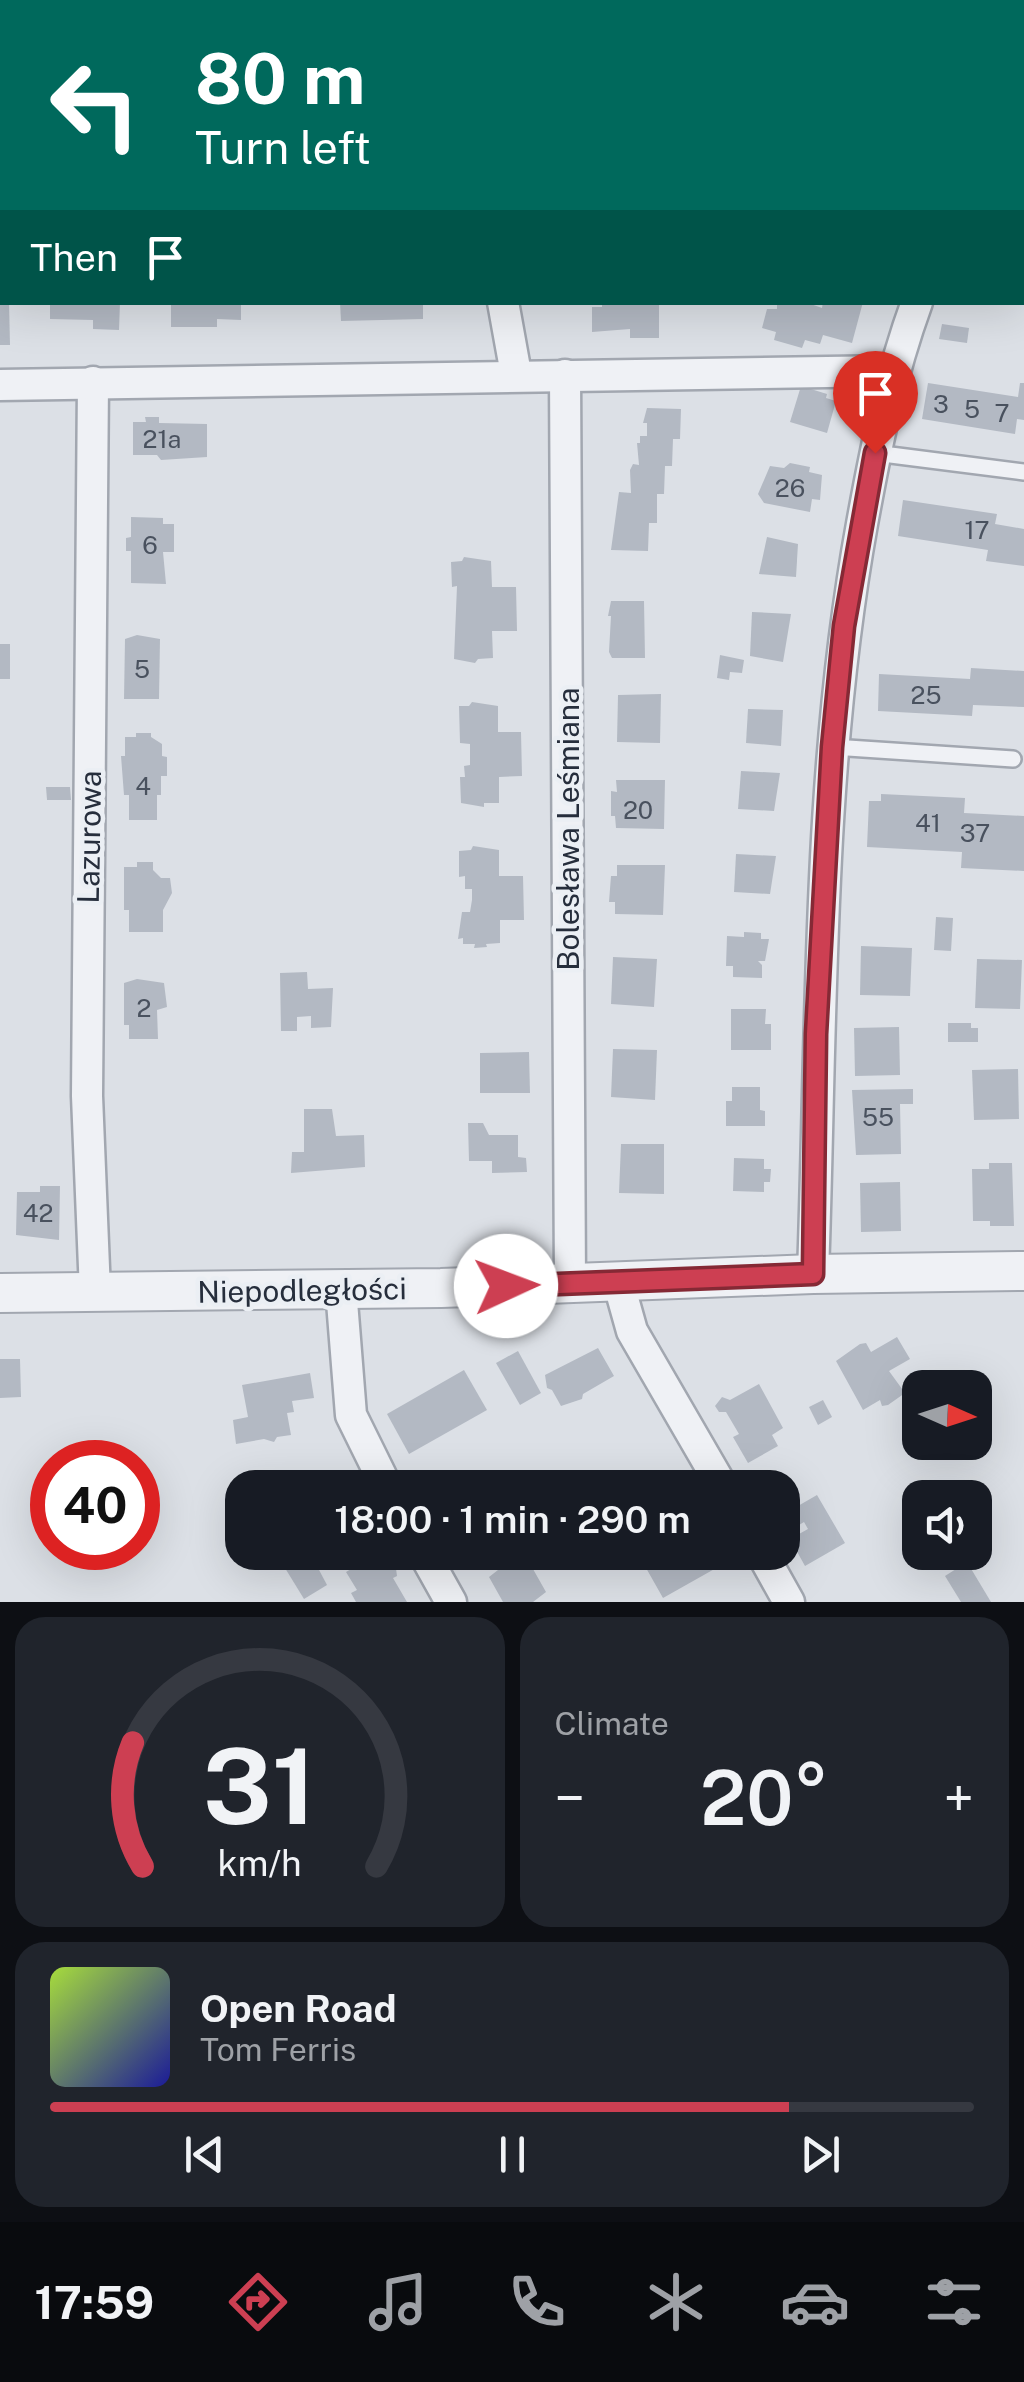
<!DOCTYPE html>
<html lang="en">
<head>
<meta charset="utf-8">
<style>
  body { margin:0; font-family:"Public Sans",sans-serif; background:#20242c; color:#f1f3f6; height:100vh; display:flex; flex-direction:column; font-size:38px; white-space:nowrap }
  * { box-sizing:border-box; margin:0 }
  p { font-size:32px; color:#9ea1a6 }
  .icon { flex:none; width:55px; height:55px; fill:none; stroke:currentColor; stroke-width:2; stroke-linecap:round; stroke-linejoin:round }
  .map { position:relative; height:1602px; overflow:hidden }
  .side { display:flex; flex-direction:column; gap:15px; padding:15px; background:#0d0f14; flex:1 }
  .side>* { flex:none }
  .guide { position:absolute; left:0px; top:0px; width:1025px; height:305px; box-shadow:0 10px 40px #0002; background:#00695c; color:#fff; overflow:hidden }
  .needle { width:65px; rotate:93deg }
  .fabs { position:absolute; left:902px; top:1370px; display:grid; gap:20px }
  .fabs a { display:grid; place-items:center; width:90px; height:90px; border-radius:20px; background:#171b24; box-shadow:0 10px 40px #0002; font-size:50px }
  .speed { position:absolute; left:30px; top:1440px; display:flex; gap:20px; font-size:50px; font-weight:700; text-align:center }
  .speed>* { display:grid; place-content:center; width:130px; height:130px; border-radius:50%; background:#171b24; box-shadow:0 10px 40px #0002; line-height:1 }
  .speed .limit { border:15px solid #d22; background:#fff; color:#111 }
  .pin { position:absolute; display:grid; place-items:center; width:85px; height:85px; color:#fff; margin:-102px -42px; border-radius:50% 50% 50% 0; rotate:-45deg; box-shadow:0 0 10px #0007 }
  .pin .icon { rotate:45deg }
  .me { position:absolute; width:110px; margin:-55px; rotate:88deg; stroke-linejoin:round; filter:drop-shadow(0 0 8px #0008) }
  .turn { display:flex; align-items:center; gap:35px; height:210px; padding:0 30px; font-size:45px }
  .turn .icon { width:130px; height:130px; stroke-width:2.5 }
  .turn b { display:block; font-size:70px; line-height:85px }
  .then { display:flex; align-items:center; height:95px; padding:0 30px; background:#0003; gap:20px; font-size:38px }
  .big { font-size:75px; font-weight:600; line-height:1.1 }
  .side .widget { flex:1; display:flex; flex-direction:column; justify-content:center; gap:15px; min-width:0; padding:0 35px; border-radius:30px; background:#20242c }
  .side .dial { align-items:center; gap:0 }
  .dial svg { height:260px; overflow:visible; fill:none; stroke:#363941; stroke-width:7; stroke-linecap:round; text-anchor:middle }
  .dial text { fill:#f1f3f6; stroke:none }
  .song { display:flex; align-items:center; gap:30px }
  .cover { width:120px; height:120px; border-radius:15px; background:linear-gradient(135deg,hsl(80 70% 55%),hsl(240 70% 35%)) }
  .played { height:10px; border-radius:5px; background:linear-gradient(90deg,#cd3f52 80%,#363941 80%) }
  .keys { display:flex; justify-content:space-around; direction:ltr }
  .heat { display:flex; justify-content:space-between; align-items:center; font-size:55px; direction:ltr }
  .side .tiles { flex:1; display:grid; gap:15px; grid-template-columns:1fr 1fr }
  .widget:last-child { grid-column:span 2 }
  .trip { position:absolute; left:225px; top:1470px; width:575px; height:100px; border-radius:30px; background:#171b24; box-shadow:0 10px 40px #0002; font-weight:600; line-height:100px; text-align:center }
  .dock { display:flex; height:160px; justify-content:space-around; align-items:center; background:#090b0e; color:#9ea1a6 }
  .dock .icon { width:70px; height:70px }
  .dock .active { color:#cd3f52 }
  .dock b { font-size:45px; color:#f1f3f6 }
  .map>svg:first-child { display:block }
  .building { fill:#b3b9c3 }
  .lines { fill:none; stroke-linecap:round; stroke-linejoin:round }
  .service-casing { stroke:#a2a7b0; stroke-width:20 }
  .minor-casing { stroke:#a2a7b0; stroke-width:35 }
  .tertiary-casing { stroke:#a2a7b0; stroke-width:42 }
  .service { stroke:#eff1f5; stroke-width:15 }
  .minor { stroke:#eff1f5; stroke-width:30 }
  .tertiary { stroke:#eff1f5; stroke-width:38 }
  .route-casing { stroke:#852935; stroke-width:25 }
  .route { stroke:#cd3f52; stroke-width:18 }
  .labels { text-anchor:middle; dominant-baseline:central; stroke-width:9; stroke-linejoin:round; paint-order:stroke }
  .number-label { font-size:25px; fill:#49515e }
  .street-label { font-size:30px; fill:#262e3c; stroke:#ebeff4 }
</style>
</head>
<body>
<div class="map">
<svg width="1024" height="1602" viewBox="0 0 1024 1602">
  <rect width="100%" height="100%" fill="#dce0e6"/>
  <!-- building -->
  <g class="building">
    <path d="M0 302H9L10 345H0Z"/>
    <path d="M50 302H120L119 330 93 329V320L50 319Z"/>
    <path d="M171 302H241V320L217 319V327H171Z"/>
    <path d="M340 302H423V319L341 321Z"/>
    <path d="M602 302H659V338H630V329L592 332V307H602Z"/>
    <path d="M777 302H805L822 308 823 302H863L852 343 823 335 820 344 805 340 802 348 774 340 776 332 762 328 767 309H777Z"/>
    <path d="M942 324 969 328 967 343 939 339Z"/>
    <path d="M928 383 1018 397 1020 383H1024V420L1017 419 1015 434 922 419Z"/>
    <path d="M801 386 827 394 826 398 836 401 827 433 790 422Z"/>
    <path d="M647 408 681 409 680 439H673L672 466H665L664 494H657V523H649L648 551 611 550 619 492 631 493 630 470 633 464 639 465 637 443H640V436H647V423H643Z"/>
    <path d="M145 417H159V423L207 424V457L161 460 157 455H133V422H146Z"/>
    <path d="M790 463 810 467 809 472 822 475 820 500 812 499 810 512 764 503 758 494 770 466 784 468Z"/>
    <path d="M903 500 997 514 995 524 1024 529V566L986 561 988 550 898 536Z"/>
    <path d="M131 517 163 518V524H174V552H163L166 584 131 583V551H126V538L131 537Z"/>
    <path d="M767 537 798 544 796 577 759 574Z"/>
    <path d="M464 557 491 561 492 587H516L517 631H492L493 658 478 659 475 663 454 659 457 586 452 587 451 562 462 561Z"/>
    <path d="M611 601H644L645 658H612L609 652 611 616H608Z"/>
    <path d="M752 612 791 614 783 662 750 656Z"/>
    <path d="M137 635 160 639 159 699H124L125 639Z"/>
    <rect x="0" y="644" width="10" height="35"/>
    <path d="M720 655 744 660 742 673 730 672 729 680 717 678Z"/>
    <path d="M971 668 1024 671V707L973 705 972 716 878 711 879 674 970 679Z"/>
    <path d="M661 694 660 743 617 742 618 695Z"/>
    <path d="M472 702 498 706V732H521L522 776 499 777V803H484V807L461 803 460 777H465L464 766 470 765V744L460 743 459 706H469Z"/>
    <path d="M748 709 783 710 781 746 746 743Z"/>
    <path d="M136 733H151V737L162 744V756L167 757V776H161V795H157V820H129V795H124L121 756H125V737H136Z"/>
    <path d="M741 771 780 773 774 811 738 809Z"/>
    <path d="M616 780H665L664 829 616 828 615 816H611V791L617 792Z"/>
    <path d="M46 787H70L71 800H47Z"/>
    <path d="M881 794 965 798 964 813 1024 816V871L961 868 962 852 867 847 869 801H881Z"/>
    <path d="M473 846 499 850V876H523L524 920H500V943L486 944 487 947 474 948 475 944H463V938L458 939 462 912H470L472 900V889H465V876L459 877V851L471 850Z"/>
    <path d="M736 854 776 856 770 894 734 892Z"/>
    <path d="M137 862H153V870L161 878H170L172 893 163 910V932H129V910H124V867H137Z"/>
    <path d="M617 865H665L663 915 615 914V902H609L611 876H617Z"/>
    <path d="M936 917 953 918 951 951 934 950Z"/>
    <path d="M744 932 761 933V939H769L765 961H758L762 965V978L733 977V966H726L727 936 744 937Z"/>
    <path d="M861 946 912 948 910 996 860 995Z"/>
    <path d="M613 957 657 959 654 1007 611 1004Z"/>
    <path d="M977 959 1022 960 1020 1009 975 1008Z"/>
    <path d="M307 972 308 989 333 988 331 1027 311 1028V1016L297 1017V1031H281L280 973Z"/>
    <path d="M137 979 164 983 167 1007 157 1010 158 1039H129V1025H124V983Z"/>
    <path d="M731 1009H766L765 1024H771V1050H731Z"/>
    <path d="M948 1023H971V1028H978V1042H948Z"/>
    <path d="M899 1027 900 1075 855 1076 854 1028Z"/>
    <path d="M613 1049 657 1050 655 1100 611 1097Z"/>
    <path d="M529 1052 530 1093H480V1053Z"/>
    <path d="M1018 1069 1019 1119 974 1120 972 1070Z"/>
    <path d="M732 1087H760V1110L765 1111V1126H726V1101H732Z"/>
    <path d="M913 1089V1104H900L901 1154 856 1155 852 1090Z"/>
    <path d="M304 1109H332L336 1136 364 1135 365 1167 291 1173 292 1152H304Z"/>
    <path d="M468 1123H483L489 1135H518V1157L526 1158 527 1172 492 1173V1161H469Z"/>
    <path d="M621 1144H664V1194L619 1193Z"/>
    <path d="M734 1158 764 1159V1169H771L770 1182H764V1192L733 1191Z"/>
    <path d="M989 1163H1012L1014 1226H990V1221H973L972 1169H989Z"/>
    <path d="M900 1182 901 1231 861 1232 860 1183Z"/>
    <path d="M40 1186H60L59 1240 16 1235 17 1192H40Z"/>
    <path d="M897 1337 910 1359 889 1371 905 1393 888 1405 882 1406 880 1400 863 1410 836 1361 860 1344 866 1343 871 1352Z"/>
    <path d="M598 1348 614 1376 583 1394 582 1399 561 1406 552 1390 547 1388 545 1375Z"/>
    <path d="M518 1351 541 1393 520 1405 496 1363Z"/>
    <path d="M0 1359H20L21 1397 0 1398Z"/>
    <path d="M464 1370 487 1410 409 1454 387 1414Z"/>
    <path d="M310 1373 314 1398 292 1401 294 1412 287 1413 291 1435 277 1437 274 1442 264 1439 236 1444 233 1420 248 1417 242 1385Z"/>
    <path d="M759 1384 783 1428 772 1435 778 1446 748 1463 733 1437 739 1434 726 1412H719L715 1406 722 1397 730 1400Z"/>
    <path d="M823 1400 832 1417 818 1425 809 1407Z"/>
    <path d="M817 1495 845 1543 805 1566 790 1539 808 1529 804 1522 799 1525 791 1510Z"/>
    <path d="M380 1552 395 1561 397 1576 393 1578 407 1602H356L351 1593 357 1590 346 1572Z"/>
    <path d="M637 1552H683L686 1557 710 1552 718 1567 663 1598Z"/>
    <path d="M310 1553 327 1585 304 1599 285 1568Z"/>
    <path d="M529 1562 546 1592 533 1602H503L489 1577 507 1563 520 1567Z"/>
    <path d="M967 1562 991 1602H961L945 1576Z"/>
  </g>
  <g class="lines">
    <defs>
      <g id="service">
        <path d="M875 453 1024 472"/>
        <path d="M833 747 1013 759"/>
      </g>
      <g id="minor">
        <path d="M454 0 455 2"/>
        <path d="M1022 125 1024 126"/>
        <path d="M0 142H2"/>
        <path d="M503 302 516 374"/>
        <path d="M565 375 570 1283"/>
        <path d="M93 382 87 1096 95 1292"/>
        <path d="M0 385 892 371"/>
        <path d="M813 1274C822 1023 817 772 862 524 876 447 890 376 917 302"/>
        <path d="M618 1281 632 1331 723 1488"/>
        <path d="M341 1289 351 1415 387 1488"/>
        <path d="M423 1552 451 1602"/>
        <path d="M761 1552 789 1602"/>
      </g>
      <path id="tertiary" d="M0 1293 441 1288 813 1274 1024 1271"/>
    </defs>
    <!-- service casing -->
    <use href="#service" class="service-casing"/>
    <!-- minor casing -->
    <use href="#minor" class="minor-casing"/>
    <!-- tertiary casing -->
    <use href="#tertiary" class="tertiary-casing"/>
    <!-- service -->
    <use href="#service" class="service"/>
    <!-- minor -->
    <use href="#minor" class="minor"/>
    <!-- tertiary -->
    <use href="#tertiary" class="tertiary"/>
  </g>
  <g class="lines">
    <defs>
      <path id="route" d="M506 1286 813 1274 816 1034 832 747 844 626 875 453"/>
    </defs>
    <!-- route casing -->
    <use href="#route" class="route-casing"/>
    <!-- route -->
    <use href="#route" class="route"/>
  </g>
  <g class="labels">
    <!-- number labels -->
    <g class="number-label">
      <text x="941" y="404">3</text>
      <text x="972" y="409">5</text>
      <text x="1002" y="413">7</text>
      <text x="162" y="439">21a</text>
      <text x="790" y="488">26</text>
      <text x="977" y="530">17</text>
      <text x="150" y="545">6</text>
      <text x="142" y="669">5</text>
      <text x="926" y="695">25</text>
      <text x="143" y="786">4</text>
      <text x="638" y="810">20</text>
      <text x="928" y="823">41</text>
      <text x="975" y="833">37</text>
      <text x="144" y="1008">2</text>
      <text x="878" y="1117">55</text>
      <text x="38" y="1213">42</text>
    </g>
    <!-- street labels -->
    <g class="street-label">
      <text transform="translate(568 829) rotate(-90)">Bolesława Leśmiana</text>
      <text transform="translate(89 837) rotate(-89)">Lazurowa</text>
      <text transform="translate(302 1290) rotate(-1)">Niepodległości</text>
    </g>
  </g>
</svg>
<div class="fabs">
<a><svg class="needle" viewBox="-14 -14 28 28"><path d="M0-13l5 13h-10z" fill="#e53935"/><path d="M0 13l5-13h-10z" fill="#9ea1a6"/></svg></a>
<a><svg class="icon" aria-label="sound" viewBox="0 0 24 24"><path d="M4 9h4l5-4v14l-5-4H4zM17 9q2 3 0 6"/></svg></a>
</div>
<div class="speed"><div class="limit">40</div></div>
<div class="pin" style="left:875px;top:453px;background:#d93025"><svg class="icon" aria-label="arrive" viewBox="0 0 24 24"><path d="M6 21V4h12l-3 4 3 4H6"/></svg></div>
<svg class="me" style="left:506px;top:1286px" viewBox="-20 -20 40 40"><circle r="19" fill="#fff"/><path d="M0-13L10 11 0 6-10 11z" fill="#cd3f52"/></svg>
<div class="trip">18:00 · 1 min · 290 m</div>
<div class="guide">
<div class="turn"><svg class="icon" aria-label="left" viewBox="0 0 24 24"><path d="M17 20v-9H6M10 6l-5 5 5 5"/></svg><div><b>80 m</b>Turn left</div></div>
<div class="then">Then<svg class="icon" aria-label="arrive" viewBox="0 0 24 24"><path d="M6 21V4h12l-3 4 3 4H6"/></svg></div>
</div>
</div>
<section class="side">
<div class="tiles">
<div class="widget dial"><svg viewBox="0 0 100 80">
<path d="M14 69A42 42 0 1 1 86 69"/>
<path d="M14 69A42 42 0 0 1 11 31" stroke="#cd3f52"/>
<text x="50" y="56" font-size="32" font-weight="700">31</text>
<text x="50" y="72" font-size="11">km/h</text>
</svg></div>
<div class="widget"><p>Climate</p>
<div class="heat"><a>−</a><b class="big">20°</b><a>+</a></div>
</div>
<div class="widget">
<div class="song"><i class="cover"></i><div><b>Open Road</b><p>Tom Ferris</p></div></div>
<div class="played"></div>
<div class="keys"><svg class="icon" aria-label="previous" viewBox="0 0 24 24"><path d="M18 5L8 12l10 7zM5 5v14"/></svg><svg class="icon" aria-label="pause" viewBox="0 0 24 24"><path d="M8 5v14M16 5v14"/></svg><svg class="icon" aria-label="next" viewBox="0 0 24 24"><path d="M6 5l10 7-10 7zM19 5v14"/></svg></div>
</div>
</div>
</section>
<nav class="dock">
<b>17:59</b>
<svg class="icon active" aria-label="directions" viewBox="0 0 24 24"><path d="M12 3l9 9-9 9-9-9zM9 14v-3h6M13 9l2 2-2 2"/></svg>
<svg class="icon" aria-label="music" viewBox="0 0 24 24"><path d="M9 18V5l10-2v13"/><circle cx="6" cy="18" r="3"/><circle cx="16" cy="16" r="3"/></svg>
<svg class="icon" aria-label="phone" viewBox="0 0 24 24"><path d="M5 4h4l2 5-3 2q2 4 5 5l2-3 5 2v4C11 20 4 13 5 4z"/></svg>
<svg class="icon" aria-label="climate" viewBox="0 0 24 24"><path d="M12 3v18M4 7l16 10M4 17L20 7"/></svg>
<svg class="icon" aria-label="car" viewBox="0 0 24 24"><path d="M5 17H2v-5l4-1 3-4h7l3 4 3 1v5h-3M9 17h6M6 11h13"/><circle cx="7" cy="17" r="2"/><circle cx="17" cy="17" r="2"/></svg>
<svg class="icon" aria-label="filters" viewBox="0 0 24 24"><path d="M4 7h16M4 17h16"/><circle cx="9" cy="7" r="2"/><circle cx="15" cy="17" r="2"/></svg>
</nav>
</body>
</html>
